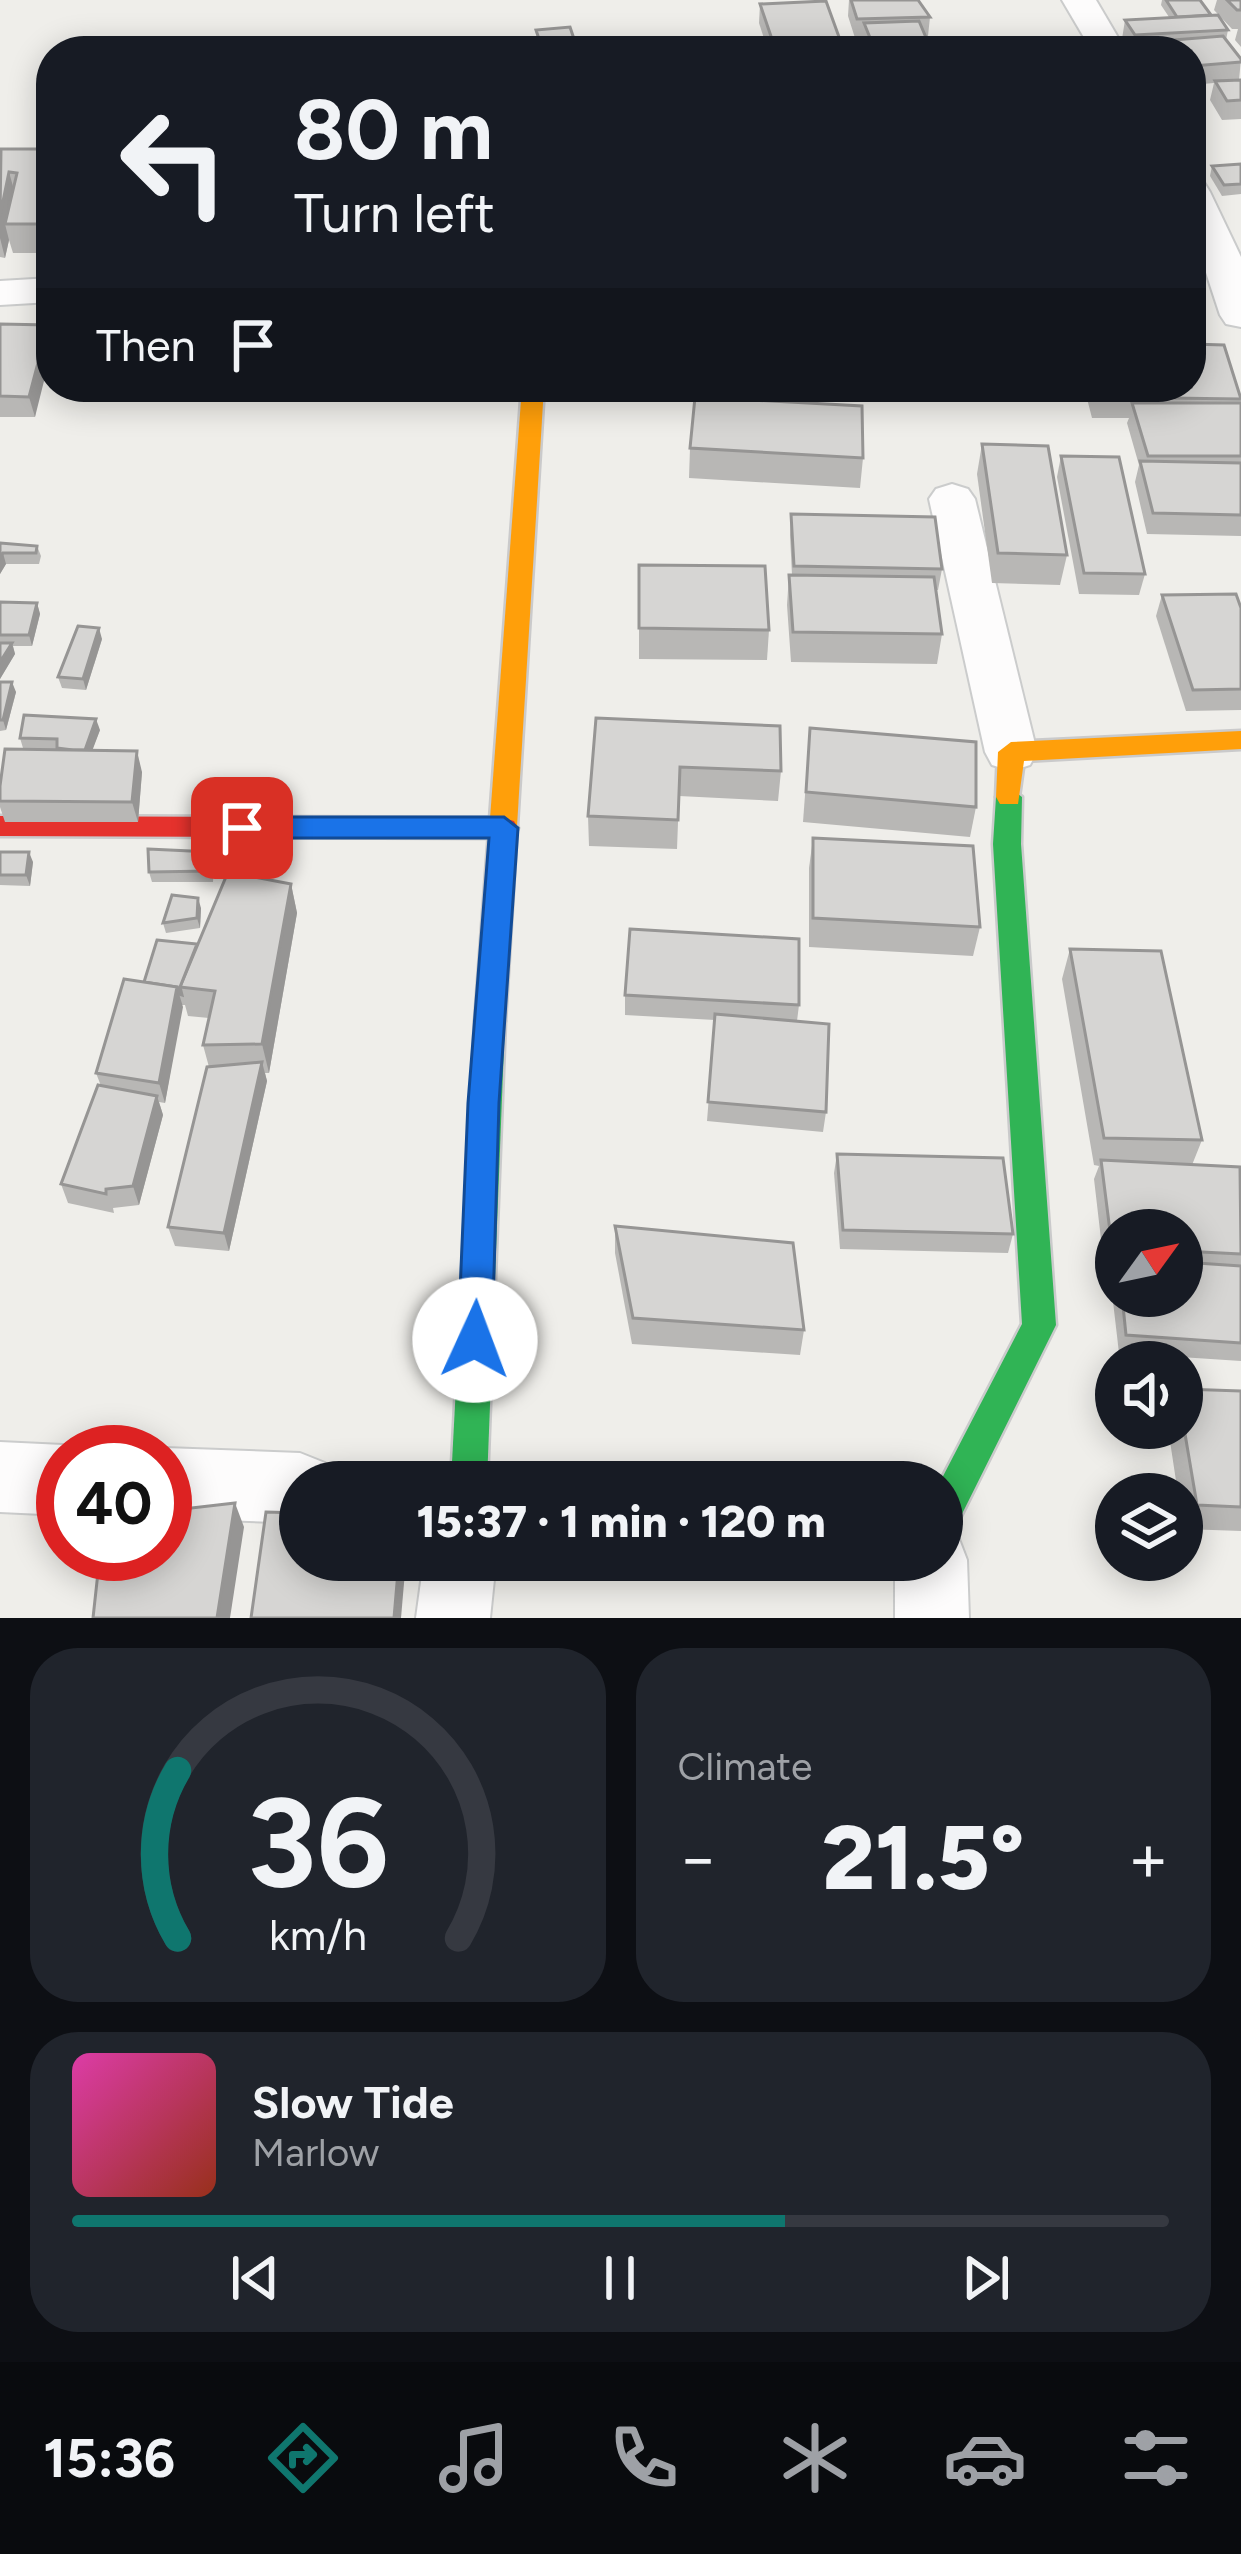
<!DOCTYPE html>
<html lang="en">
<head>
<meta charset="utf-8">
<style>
  body { margin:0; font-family:Figtree,sans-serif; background:#20242c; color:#f1f3f6; height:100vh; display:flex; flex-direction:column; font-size:45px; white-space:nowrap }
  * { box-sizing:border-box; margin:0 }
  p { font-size:39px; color:#9ea1a6 }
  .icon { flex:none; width:66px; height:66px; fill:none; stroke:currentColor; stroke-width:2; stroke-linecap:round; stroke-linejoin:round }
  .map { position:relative; height:1618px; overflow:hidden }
  .sheet { display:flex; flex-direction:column; gap:30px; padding:30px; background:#0d0f14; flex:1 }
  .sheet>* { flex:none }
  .top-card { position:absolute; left:36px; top:36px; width:1170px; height:366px; border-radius:48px; box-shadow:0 6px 30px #0003; background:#171b24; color:#f1f3f6; overflow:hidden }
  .needle { width:78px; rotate:57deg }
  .controls { position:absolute; left:1095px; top:1209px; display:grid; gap:24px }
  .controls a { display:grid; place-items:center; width:108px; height:108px; border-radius:50%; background:#171b24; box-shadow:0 6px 30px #0003; font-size:60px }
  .speed { position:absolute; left:36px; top:1425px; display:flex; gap:24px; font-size:60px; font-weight:700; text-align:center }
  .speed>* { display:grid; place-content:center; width:156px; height:156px; border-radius:50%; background:#171b24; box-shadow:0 6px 30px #0003; line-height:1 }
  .speed .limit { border:18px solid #d22; background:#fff; color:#111 }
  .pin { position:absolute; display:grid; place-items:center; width:102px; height:102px; color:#fff; margin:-51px; border-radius:24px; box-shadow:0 6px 18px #0006 }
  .me { position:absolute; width:132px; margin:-66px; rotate:2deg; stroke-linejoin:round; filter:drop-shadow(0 0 9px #0008) }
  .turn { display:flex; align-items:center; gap:42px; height:252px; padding:0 60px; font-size:54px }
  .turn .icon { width:156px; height:156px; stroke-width:2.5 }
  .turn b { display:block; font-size:84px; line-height:102px }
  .then { display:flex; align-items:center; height:114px; padding:0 60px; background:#0003; gap:24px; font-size:45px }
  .big { font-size:90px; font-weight:800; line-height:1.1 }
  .sheet .widget { flex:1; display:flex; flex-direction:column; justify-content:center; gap:18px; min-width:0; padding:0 42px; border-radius:48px; background:#20242c }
  .sheet .dial { align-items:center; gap:0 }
  .dial svg { height:312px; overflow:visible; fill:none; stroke:#363941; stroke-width:7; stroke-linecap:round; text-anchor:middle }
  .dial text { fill:#f1f3f6; stroke:none }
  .song { display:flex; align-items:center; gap:36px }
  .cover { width:144px; height:144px; border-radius:18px; background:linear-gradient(135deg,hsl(320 70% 55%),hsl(10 70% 35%)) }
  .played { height:12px; border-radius:6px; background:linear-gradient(90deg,#0f766e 65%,#363941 65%) }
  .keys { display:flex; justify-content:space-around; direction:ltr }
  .heat { display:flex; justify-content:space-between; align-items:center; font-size:66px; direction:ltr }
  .sheet .tiles { flex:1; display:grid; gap:30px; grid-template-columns:1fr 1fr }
  .widget:last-child { grid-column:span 2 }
  .trip { position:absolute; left:279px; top:1461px; width:684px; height:120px; border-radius:60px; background:#171b24; box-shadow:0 6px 30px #0003; font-weight:800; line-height:120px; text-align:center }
  .dock { display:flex; height:192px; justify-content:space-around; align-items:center; background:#090b0e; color:#9ea1a6 }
  .dock .icon { width:84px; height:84px }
  .dock .on { color:#0f766e }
  .dock b { font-size:54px; color:#f1f3f6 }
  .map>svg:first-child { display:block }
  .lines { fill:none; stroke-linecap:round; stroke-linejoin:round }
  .street-casing { stroke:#cbcccc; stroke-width:4 }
  .fast-casing { stroke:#cacacb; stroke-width:5 }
  .slow-casing { stroke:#cacacb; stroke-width:5 }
  .jam-casing { stroke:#cacacb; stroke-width:5 }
  .street { fill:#fdfcfc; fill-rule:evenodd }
  .fast { fill:#30b455; fill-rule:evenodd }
  .slow { fill:#ff9f0a; fill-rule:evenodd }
  .jam { fill:#e5322d; fill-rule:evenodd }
  .wall { fill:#b8b7b5; fill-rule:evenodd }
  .shaded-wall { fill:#969594 }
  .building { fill:#d6d5d3; stroke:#969594; stroke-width:3 }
  .route { fill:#1a73e8; stroke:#114b97; stroke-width:3 }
</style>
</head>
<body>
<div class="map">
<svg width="1241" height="1618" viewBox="0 0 1241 1618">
  <rect width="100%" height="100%" fill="#efeeea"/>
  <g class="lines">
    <defs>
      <g id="street">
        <path d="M1062 0H1096L1126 51H1092Z"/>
        <path d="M1191 180 1205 184 1210 192 1241 257V327L1226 324 1220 315 1191 227Z"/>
        <path d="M51 278V302L0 305V281Z"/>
        <path d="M952 484 968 489 975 499 1037 752 1030 765 1011 771 992 765 985 752 929 499 936 489Z"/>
        <path d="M0 1442 63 1445 79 1452H63V1515L0 1512Z"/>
        <path d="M165 1448 300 1453 325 1463 333 1482H300V1523L165 1518V1452H156Z"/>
        <path d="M942 1528 957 1534 967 1560 969 1618H895V1560H942Z"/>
        <path d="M424 1560H496L490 1618H416Z"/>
      </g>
      <g id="fast">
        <path d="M1009 787 1022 797 1021 844 1056 1325 955 1528 942 1533 940 1482 1022 1324 993 844 996 797Z"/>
        <path d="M490 1009 500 1012 505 1021 487 1482H451L475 1021 480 1012Z"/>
      </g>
      <g id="slow">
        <path d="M522 387H544L505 1021 500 1030 490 1033 480 1030 475 1021Z"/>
        <path d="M1241 731V749L1024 761 1018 804H1000L996 797 998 752 1011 742Z"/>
      </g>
      <path id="jam" d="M0 816 504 818 514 821 518 828 514 835 504 838 0 836Z"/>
    </defs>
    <!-- street casing -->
    <use href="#street" class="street-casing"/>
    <!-- fast casing -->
    <use href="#fast" class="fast-casing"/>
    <!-- slow casing -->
    <use href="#slow" class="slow-casing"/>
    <!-- jam casing -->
    <use href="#jam" class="jam-casing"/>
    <!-- street -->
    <use href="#street" class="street"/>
    <!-- fast -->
    <use href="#fast" class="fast"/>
    <!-- slow -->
    <use href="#slow" class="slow"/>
    <!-- jam -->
    <use href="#jam" class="jam"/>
  </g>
  <!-- wall -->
  <g class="wall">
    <path d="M849 0 930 17 928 36H926L930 47V51H866L863 38H855L848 16Z"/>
    <path d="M1162 0H1200L1211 15 1228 30 1226 40 1241 59 1239 80H1241V119L1222 120 1210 100 1214 83 1191 85V51H1129L1122 39 1125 20 1169 17 1161 5Z"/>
    <path d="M1217 0H1241V47L1235 40 1238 29H1232L1214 10Z"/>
    <path d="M760 4 843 48V51H768L759 23Z"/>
    <path d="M51 149V253H13L9 240 5 258 0 257V151Z"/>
    <path d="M1241 164V194L1222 196 1210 176 1212 166Z"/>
    <path d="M0 324 48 325 35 417H0Z"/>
    <path d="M1084 387H1191L1241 396V536L1147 534 1135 482 1139 465 1127 423 1129 418H1092Z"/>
    <path d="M982 444 1067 555 1060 585 992 583 977 474Z"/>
    <path d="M690 448 863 458 860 488 689 478Z"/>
    <path d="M1061 456 1145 574 1139 595 1079 594 1057 477Z"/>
    <path d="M791 514 942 569 938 590H936L942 634 937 664 791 662 787 605 789 575H792L790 535Z"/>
    <path d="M0 543 37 546 41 556 39 564H6L0 574Z"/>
    <path d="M639 565 769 630 767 660 639 659Z"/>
    <path d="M1162 595 1241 608V710L1186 711 1156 616Z"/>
    <path d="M0 602 37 603 40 614 32 646H13L15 654 0 679Z"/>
    <path d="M102 639 86 690 62 688 58 677Z"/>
    <path d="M0 682 16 692 6 730 0 731Z"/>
    <path d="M596 718 781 771 778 801 679 796 677 849 589 846 588 816Z"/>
    <path d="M810 728 976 807 970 837 803 822Z"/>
    <path d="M100 730 92 750 142 772 138 822H5L0 807V786L57 750 23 748 20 738Z"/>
    <path d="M813 838 980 927 973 956 809 947V868Z"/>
    <path d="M0 852 33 862 30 886 0 885Z"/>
    <path d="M211 852 214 863 213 882H152L149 872Z"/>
    <path d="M291 884 297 913 269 1073H265L267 1081 229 1251 175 1246 168 1227 209 1067 203 1045 209 1018 188 1016 185 1005H182L165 1103 159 1102 163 1115 139 1205 113 1208 114 1213 68 1203 61 1184 101 1086 96 1073 144 982 197 944Z"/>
    <path d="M201 908 200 928 166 933 163 923Z"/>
    <path d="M1070 949 1202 1140 1192 1165 1241 1172V1361L1119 1353 1110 1276 1114 1266 1104 1265 1094 1179 1099 1166 1094 1165 1062 979ZM1116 1230H1182V1296H1116Z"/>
    <path d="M625 995 799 1005 797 1021 826 1112 823 1132 707 1121 715 1020 625 1015Z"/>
    <path d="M837 1154 1013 1234 1008 1253 840 1249 834 1173Z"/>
    <path d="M615 1226 804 1330 800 1355 632 1344 615 1253Z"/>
    <path d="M1182 1389 1241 1391V1531L1184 1529 1182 1494H1178L1168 1428H1182Z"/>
  </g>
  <!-- shaded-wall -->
  <g class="shaded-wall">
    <path d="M9 172 17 201 5 224 9 240 5 258 0 238V216Z"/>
    <path d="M48 325 51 338V353L35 417 29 397Z"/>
    <path d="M3 553 6 564 0 574V558Z"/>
    <path d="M37 603 40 614 32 646 29 635Z"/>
    <path d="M99 628 102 639 86 690 83 679Z"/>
    <path d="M12 643 15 654 0 679V662Z"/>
    <path d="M12 682 16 692 6 730 3 720Z"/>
    <path d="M96 719 100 730 88 762 85 751Z"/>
    <path d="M137 751 142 772 138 822 132 802Z"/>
    <path d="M29 852 33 862 30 886 26 875Z"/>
    <path d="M291 884 297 913 269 1073 262 1044Z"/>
    <path d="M198 898 201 908 200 928 197 918Z"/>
    <path d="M177 987 183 1007 165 1103 159 1083Z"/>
    <path d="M262 1062 267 1081 229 1251 224 1233Z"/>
    <path d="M157 1096 163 1115 139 1205 133 1186Z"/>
    <path d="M235 1503 244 1527 230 1618H217Z"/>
    <path d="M399 1560H406L401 1618H394Z"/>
  </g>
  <!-- building -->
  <g class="building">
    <path d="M851 0H918L930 17 857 19Z"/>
    <path d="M1166 0H1200L1211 15 1177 17Z"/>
    <path d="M1227 0H1241V10H1237Z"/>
    <path d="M826 1 843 48 776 51 760 4Z"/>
    <path d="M1218 15 1228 30 1135 35 1125 20Z"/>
    <path d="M919 21 930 47 875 50 864 23Z"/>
    <path d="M570 27 578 51H543L536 30Z"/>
    <path d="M1223 36 1241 59V62L1193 66 1191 63V51H1182L1173 40Z"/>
    <path d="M1241 80V100L1227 101 1215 81Z"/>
    <path d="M1 149H51V220L49 224H5L17 173 9 172 0 216Z"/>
    <path d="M1241 164V184L1224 185 1212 166Z"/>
    <path d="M0 324 48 325 29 397 0 396Z"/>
    <path d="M1191 344 1224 345 1241 399 1097 397 1094 387H1191Z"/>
    <path d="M695 397 862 406 863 458 690 448Z"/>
    <path d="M1132 403H1241V456H1148Z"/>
    <path d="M982 444 1048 446 1067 555 998 553Z"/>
    <path d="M1061 456 1119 457 1145 574 1084 573Z"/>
    <path d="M1140 461 1241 463V515L1153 513Z"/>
    <path d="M791 514 935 517 942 569 794 566Z"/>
    <path d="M0 543 37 546 36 553H3L0 558Z"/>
    <path d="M639 565 765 566 769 630 639 628Z"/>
    <path d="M789 575 934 577 942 634 793 632Z"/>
    <path d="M1236 594 1241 608V689L1193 690 1162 595Z"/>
    <path d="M0 602 37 603 29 635H0Z"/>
    <path d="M78 626 99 628 83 679 58 677Z"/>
    <path d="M0 643H12L0 662Z"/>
    <path d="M0 682H12L3 720H0Z"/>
    <path d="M24 715 96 719 85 750H73L57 748V739L20 738Z"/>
    <path d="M596 718 780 726 781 771 680 767 678 820 588 816Z"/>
    <path d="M810 728 976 742V807L806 792Z"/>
    <path d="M5 749 137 751 132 802 0 801V786Z"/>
    <path d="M813 838 973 846 980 927 813 918Z"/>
    <path d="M148 849 211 852V871L149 872Z"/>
    <path d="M0 852H29L26 875H0Z"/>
    <path d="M228 872 291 884 262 1044 203 1045 215 991 180 987Z"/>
    <path d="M172 895 198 898 197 918 163 923Z"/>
    <path d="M630 929 799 939V1005L625 995Z"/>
    <path d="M157 940 197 944 180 987 182 995 179 994 177 987 144 982Z"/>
    <path d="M1070 949 1161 951 1202 1140 1104 1138Z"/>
    <path d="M124 979 177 987 159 1083 96 1073Z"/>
    <path d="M715 1014 829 1024 826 1112 708 1102Z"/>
    <path d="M262 1062 224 1233 168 1227 207 1067Z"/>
    <path d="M98 1085 157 1096 133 1186 106 1189V1194L61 1184Z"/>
    <path d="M837 1154 1003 1158 1013 1234 843 1230Z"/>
    <path d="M1101 1160 1240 1167 1241 1254 1182 1251V1230H1116V1247H1112Z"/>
    <path d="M615 1226 793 1243 804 1330 633 1318Z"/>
    <path d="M1182 1262 1241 1266V1343L1126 1335 1122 1296H1182Z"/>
    <path d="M1182 1389 1241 1391V1507L1197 1505 1182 1416Z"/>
    <path d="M235 1503 217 1618H93L100 1554H165V1511Z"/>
    <path d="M266 1512 300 1513V1560H399L394 1618H251Z"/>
  </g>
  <!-- route -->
  <path class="route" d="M242 817H504L518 828 499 1103 492 1340 487 1351 475 1356 463 1351 458 1340 468 1103 489 838H242L228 828Z"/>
</svg>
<div class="controls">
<a><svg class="needle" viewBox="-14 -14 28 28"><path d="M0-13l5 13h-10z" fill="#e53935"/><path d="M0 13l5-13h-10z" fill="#9ea1a6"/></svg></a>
<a><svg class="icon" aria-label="sound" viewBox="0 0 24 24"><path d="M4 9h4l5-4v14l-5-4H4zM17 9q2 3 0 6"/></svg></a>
<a><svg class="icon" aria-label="layers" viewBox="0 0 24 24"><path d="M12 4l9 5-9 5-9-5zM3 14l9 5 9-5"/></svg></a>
</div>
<div class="speed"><div class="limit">40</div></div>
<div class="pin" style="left:242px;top:828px;background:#d93025"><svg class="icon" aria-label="arrive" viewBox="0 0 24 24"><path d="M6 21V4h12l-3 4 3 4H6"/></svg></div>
<svg class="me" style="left:475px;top:1340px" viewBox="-20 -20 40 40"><circle r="19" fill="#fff"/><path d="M0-13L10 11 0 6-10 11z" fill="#1a73e8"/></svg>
<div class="trip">15:37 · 1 min · 120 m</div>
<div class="top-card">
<div class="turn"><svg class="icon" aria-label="left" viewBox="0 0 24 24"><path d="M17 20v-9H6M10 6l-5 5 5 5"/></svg><div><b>80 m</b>Turn left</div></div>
<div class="then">Then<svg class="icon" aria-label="arrive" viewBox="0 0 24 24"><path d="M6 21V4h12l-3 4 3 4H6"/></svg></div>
</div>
</div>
<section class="sheet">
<div class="tiles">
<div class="widget dial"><svg viewBox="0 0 100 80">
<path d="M14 69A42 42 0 1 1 86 69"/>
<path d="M14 69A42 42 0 0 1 14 26" stroke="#0f766e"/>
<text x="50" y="56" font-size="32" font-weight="700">36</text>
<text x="50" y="72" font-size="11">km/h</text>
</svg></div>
<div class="widget"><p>Climate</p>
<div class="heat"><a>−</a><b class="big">21.5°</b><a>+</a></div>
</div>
<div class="widget">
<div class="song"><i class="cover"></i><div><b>Slow Tide</b><p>Marlow</p></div></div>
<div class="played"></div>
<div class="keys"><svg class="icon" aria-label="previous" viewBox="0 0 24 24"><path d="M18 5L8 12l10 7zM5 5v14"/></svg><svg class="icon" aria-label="pause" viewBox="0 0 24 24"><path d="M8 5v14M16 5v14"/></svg><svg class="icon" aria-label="next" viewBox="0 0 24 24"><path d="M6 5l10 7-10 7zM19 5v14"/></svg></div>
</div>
</div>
</section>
<nav class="dock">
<b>15:36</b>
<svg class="icon on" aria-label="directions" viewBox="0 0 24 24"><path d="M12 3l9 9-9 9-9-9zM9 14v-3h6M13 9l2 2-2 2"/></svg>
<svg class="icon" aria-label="music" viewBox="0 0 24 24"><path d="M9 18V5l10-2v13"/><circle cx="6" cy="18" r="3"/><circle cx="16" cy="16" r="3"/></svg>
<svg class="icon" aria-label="phone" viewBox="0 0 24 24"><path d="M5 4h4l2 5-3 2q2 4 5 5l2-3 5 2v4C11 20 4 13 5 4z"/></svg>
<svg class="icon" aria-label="climate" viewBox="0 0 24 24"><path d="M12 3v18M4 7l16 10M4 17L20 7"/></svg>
<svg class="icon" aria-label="car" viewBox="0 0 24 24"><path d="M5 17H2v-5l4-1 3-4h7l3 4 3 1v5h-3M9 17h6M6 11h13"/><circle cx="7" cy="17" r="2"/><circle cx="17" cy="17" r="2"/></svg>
<svg class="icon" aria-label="filters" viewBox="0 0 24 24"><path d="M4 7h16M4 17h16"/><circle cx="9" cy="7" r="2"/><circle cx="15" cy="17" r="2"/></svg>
</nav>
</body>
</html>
